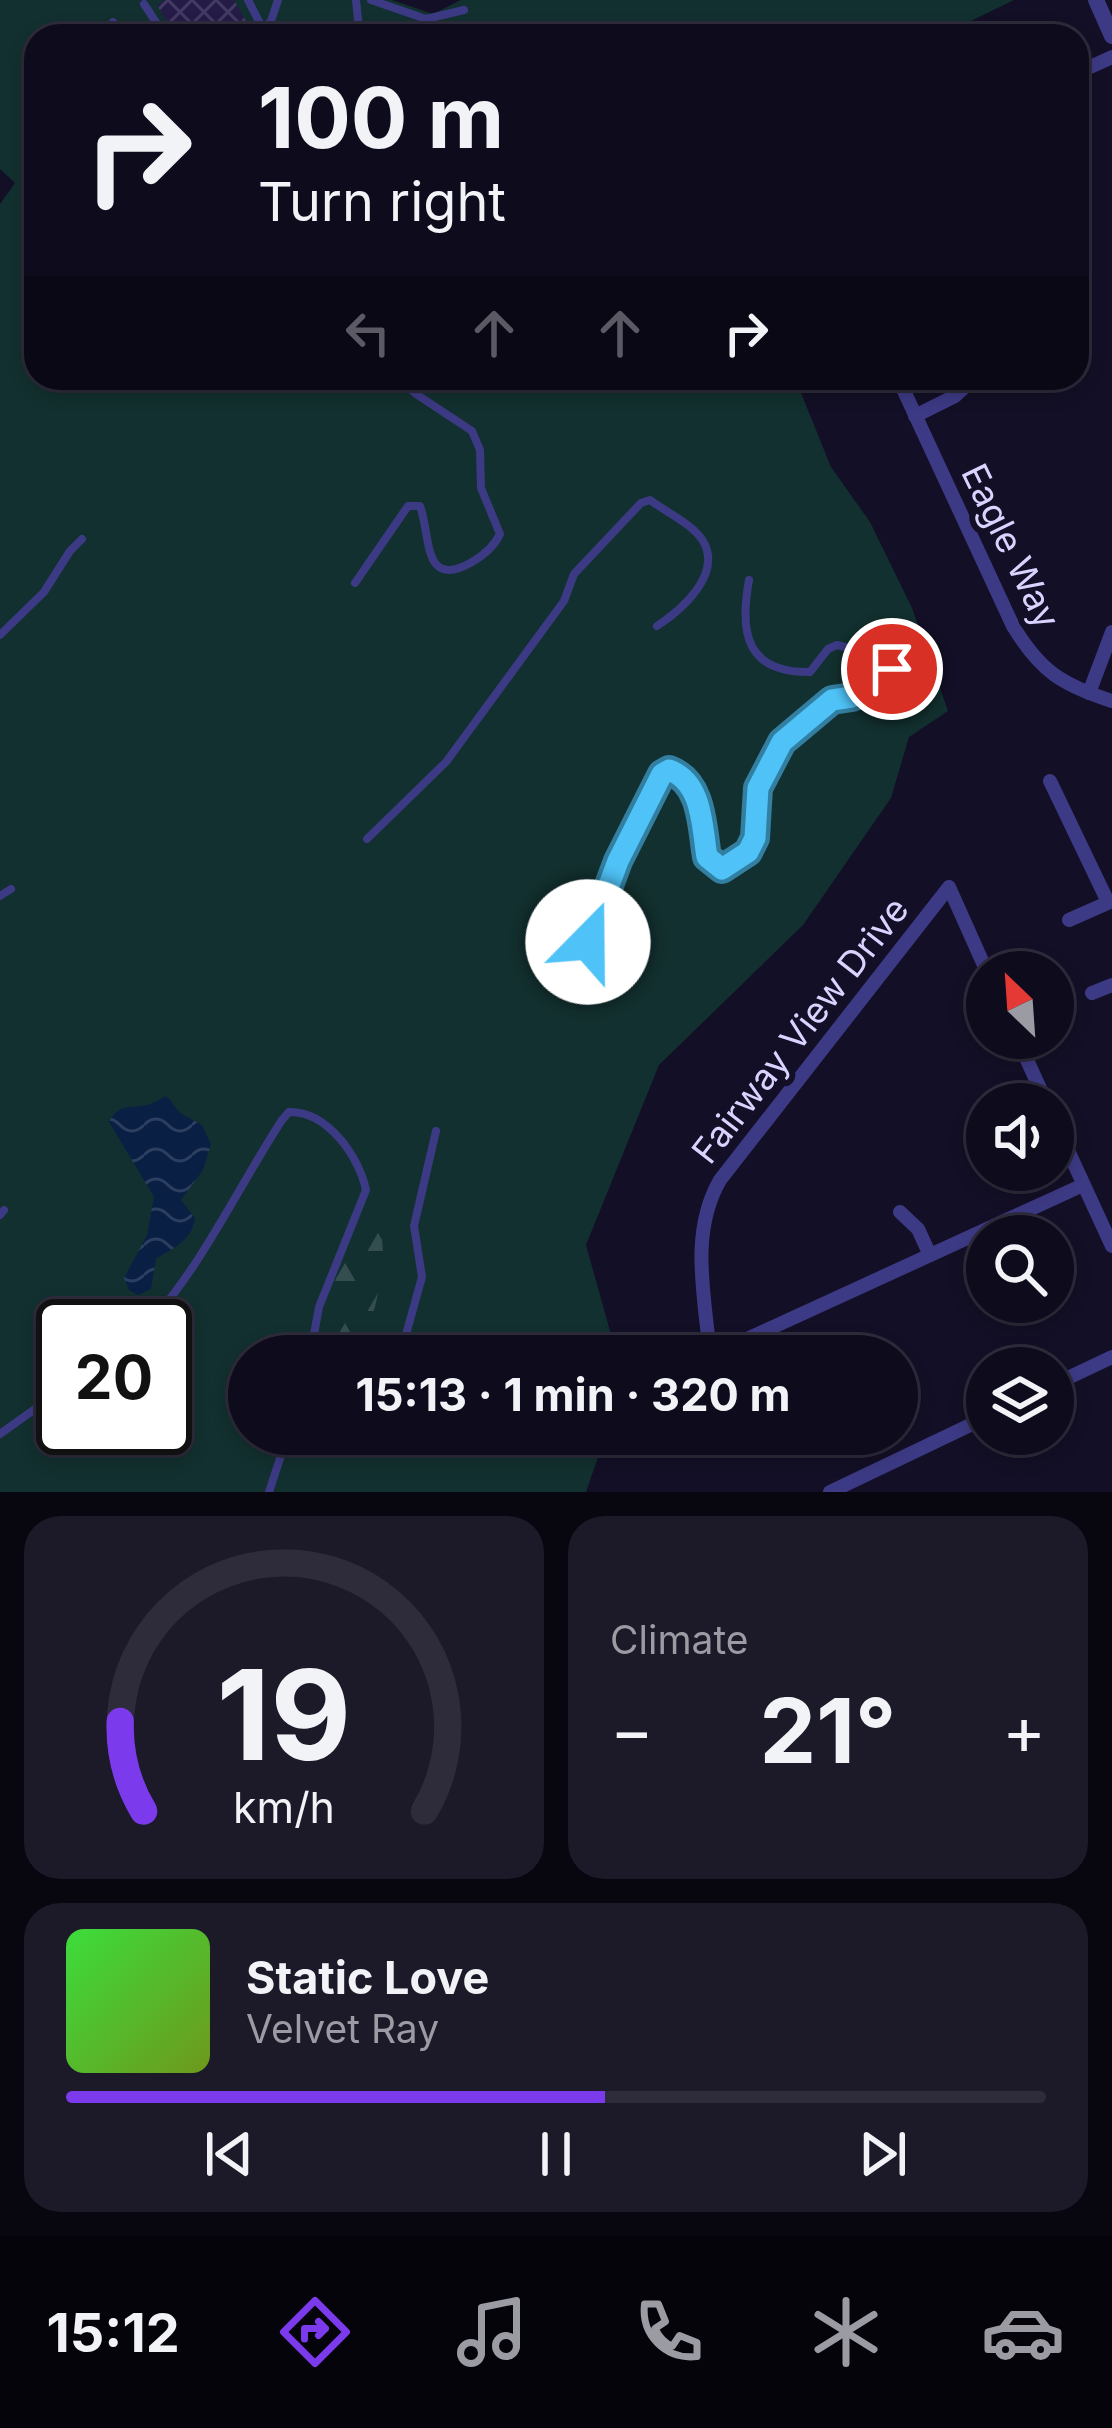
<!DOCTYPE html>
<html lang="en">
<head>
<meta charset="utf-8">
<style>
  body { margin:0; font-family:Inter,sans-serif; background:#1c1929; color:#f1f3f6; height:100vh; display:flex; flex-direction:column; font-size:45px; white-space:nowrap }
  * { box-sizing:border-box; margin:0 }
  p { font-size:39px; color:#9b9ba3 }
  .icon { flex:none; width:66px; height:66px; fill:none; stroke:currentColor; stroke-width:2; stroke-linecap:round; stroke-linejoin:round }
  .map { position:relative; height:1492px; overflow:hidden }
  .sheet { display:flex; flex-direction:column; gap:24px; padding:24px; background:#08060f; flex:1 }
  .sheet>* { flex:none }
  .top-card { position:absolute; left:24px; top:24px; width:1065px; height:366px; border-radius:36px; box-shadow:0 6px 18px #0003,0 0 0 3px #2e2b3b; background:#0e0b1c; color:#f1f3f6; overflow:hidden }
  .needle { width:78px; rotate:335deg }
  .buttons { position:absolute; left:966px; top:951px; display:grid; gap:24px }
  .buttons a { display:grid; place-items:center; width:108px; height:108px; border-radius:50%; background:#0e0b1c; box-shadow:0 6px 18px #0003,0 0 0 3px #2e2b3b; font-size:60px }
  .speed { position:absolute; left:36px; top:1299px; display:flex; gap:24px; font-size:60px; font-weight:700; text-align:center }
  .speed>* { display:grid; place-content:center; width:156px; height:156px; border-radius:50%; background:#0e0b1c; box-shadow:0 6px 18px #0003,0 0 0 3px #2e2b3b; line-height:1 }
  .speed .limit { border:6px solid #111; border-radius:18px; background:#fff; color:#111 }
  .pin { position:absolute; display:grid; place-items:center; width:102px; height:102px; color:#fff; margin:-51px; border:6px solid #fff; border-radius:50%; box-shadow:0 3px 12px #0007 }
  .me { position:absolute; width:132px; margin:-66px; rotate:22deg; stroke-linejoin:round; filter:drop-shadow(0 0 9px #0008) }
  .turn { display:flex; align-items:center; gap:42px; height:252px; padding:0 36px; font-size:54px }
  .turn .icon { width:156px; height:156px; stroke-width:2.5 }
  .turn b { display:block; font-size:84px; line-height:102px }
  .lanes { display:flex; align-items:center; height:114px; padding:0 36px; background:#0003; justify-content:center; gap:60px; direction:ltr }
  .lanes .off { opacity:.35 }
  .big { font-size:90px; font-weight:700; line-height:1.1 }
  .sheet .card { flex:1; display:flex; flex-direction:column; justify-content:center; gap:18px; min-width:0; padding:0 42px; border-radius:36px; background:#1c1929 }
  .sheet .dial { align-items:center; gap:0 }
  .dial svg { height:312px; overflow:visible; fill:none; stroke:#2e2b3b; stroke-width:7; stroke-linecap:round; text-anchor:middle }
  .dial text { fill:#f1f3f6; stroke:none }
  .song { display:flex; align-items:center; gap:36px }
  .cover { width:144px; height:144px; border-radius:18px; background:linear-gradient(135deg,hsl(120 70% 55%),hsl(80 70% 35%)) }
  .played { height:12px; border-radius:6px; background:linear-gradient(90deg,#7c3aed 55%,#2e2b3b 55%) }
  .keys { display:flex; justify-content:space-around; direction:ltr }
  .heat { display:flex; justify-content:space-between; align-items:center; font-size:66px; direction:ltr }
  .sheet .tiles { flex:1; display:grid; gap:24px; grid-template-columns:1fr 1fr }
  .card:last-child { grid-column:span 2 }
  .trip { position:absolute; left:228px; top:1335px; width:690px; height:120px; border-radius:60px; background:#0e0b1c; box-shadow:0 6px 18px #0003,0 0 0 3px #2e2b3b; font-weight:700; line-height:120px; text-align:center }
  .tab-bar { display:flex; height:192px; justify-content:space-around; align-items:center; background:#06040b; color:#9b9ba3 }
  .tab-bar .icon { width:84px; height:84px }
  .tab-bar .active { color:#7c3aed }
  .tab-bar b { font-size:54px; color:#f1f3f6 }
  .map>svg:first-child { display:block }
  .green { fill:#12302f; fill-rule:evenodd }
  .forest { fill:url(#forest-firs) }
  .water { fill:url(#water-waves) }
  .building { fill:url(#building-cross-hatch) }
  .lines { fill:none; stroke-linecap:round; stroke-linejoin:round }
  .service { stroke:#3d3a85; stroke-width:8 }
  .minor { stroke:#3d3a85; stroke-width:14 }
  .tertiary { stroke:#3d3a85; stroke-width:16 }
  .route-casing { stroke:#337fa1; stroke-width:30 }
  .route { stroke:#4fc3f7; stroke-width:21 }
  .labels { text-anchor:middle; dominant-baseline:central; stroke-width:12; stroke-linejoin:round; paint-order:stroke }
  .street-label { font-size:36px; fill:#d9d4ff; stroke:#130f26 }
</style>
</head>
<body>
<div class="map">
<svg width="1112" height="1492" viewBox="0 0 1112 1492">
  <defs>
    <pattern id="forest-firs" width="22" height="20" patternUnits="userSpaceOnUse" patternTransform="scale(3)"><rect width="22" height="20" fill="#12302f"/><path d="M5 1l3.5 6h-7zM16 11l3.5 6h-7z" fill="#344d4e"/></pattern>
    <pattern id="water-waves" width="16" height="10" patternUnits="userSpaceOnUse" patternTransform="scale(3)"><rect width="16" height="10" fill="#0a1f44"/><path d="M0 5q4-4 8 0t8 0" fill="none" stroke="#2d3f60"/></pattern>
    <pattern id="building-cross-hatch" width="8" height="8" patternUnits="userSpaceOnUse" patternTransform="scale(3)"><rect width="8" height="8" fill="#241b47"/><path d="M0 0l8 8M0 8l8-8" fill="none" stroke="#433b63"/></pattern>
  </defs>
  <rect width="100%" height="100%" fill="#130f26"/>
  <!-- green -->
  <path class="green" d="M0 0H392L433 14 461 0H1014L940 36H36V378H795L831 467 870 522 912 608 948 711 909 737 891 798 803 925 659 1065 586 1245 617 1356H249V1434H606L586 1492H0V204L15 183 0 169ZM63 1326H165V1428H63Z"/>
  <!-- forest -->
  <path class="forest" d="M362 1197C403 1237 373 1308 362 1356H317L336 1277Z"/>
  <!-- water -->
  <path class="water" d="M167 1096 180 1113 202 1125 211 1144 203 1170 181 1200 195 1218C192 1241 173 1248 156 1259L151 1289 138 1295 129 1290 124 1278 147 1235 154 1197 109 1122C120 1101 132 1110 150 1104 156 1102 161 1098 167 1096Z"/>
  <!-- building -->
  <path class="building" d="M165 0H234L249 26 243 29 247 36H175L157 5Z"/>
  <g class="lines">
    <!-- service -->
    <g class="service">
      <path d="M248 0 263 29 256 36"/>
      <path d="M356 0 359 29 367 36"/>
      <path d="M371 0 426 19 464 10"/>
      <path d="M144 4 165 36"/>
      <path d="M263 29 271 21 278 0"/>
      <path d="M109 36 113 22"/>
      <path d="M355 583 408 506H420C431 535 422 591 472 562 484 555 494 547 500 534L481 488 480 450 472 431 416 394 399 378"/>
      <path d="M0 635 44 592 70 551 82 539"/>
      <path d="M367 839 446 762 564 601 574 574 641 503 650 500C666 512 694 525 703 541 723 575 680 611 657 626"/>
      <path d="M0 896 11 889"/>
      <path d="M588 942 618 861 662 774 669 770C703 782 702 828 707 857L722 869 747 852 755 838 758 789 782 742 831 700 852 697 889 675 890 663 881 656 837 645 828 649 810 672C747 673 739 634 749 580"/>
      <path d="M0 1215 4 1210"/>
      <path d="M147 1326C203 1265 237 1189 282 1120L289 1112C327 1111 359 1156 366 1190L319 1307 310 1356"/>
      <path d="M400 1356 422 1277 414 1226 436 1131"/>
      <path d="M0 1434 42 1404 63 1382"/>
      <path d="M269 1492 288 1434"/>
    </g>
    <!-- minor -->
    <g class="minor">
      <path d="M1077 73 1112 57"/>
      <path d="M898 378 1013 626C1040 671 1062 685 1112 701"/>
      <path d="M915 416 955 396 974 378"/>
      <path d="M1089 693 1112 632"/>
      <path d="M1050 781 1108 902"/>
      <path d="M1069 920 1112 901"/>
      <path d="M1092 993 1112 985"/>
      <path d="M1017 1038 1047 1104"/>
      <path d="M1053 1118 1112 1246"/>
      <path d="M900 1212 918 1229 930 1255"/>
      <path d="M710 1356C705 1296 689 1234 720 1180L949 887 987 972"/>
      <path d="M710 1356 1083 1185"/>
      <path d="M1053 1385 1112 1357"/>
      <path d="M830 1492 987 1417"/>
    </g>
    <!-- tertiary -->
    <path class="tertiary" d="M1096 0 1112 36"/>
  </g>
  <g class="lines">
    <defs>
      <path id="route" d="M588 942 618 861 662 774 669 770C703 782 702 828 707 857L722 869 748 852 755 838 758 788 782 742 832 700 852 697 889 675 892 669"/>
    </defs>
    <!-- route casing -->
    <use href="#route" class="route-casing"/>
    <!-- route -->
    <use href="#route" class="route"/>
  </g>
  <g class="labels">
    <!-- street labels -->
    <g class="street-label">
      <text transform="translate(1011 546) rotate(64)">Eagle Way</text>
      <text transform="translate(800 1030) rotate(-52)">Fairway View Drive</text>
    </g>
  </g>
</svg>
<div class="buttons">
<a><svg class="needle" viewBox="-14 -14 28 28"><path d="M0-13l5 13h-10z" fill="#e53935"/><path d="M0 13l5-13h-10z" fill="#9b9ba3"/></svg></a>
<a><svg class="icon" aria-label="sound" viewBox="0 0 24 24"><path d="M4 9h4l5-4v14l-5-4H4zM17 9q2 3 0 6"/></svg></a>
<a><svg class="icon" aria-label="search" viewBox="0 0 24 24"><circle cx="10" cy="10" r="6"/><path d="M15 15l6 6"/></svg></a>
<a><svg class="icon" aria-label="layers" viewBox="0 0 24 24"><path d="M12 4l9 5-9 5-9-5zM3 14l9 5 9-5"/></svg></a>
</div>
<div class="speed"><div class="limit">20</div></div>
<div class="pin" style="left:892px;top:669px;background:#d93025"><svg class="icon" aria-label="arrive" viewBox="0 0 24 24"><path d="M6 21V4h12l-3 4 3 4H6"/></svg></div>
<svg class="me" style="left:588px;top:942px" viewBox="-20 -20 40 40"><circle r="19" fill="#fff"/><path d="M0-13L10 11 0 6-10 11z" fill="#4fc3f7"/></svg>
<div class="trip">15:13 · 1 min · 320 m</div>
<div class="top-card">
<div class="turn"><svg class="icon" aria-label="right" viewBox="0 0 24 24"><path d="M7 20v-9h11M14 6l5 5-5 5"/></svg><div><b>100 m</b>Turn right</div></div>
<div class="lanes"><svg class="icon off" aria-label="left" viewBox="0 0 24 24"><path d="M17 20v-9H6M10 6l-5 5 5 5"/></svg><svg class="icon off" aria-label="ahead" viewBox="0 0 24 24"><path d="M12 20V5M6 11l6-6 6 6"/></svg><svg class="icon off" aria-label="ahead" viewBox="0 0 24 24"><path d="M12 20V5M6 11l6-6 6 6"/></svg><svg class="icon" aria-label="right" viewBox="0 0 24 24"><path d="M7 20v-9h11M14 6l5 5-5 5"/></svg></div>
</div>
</div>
<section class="sheet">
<div class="tiles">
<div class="card dial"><svg viewBox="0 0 100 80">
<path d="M14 69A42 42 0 1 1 86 69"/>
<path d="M14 69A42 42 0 0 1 8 46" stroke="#7c3aed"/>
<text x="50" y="56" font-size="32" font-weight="700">19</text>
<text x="50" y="72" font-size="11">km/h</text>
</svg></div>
<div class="card"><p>Climate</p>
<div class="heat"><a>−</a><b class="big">21°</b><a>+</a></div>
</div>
<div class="card">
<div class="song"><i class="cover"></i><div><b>Static Love</b><p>Velvet Ray</p></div></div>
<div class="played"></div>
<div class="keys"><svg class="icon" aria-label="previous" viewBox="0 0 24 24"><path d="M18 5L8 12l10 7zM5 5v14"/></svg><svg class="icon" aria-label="pause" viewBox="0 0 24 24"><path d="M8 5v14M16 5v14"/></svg><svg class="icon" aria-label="next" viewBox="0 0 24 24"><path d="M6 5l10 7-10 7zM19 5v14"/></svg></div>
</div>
</div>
</section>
<nav class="tab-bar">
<b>15:12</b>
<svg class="icon active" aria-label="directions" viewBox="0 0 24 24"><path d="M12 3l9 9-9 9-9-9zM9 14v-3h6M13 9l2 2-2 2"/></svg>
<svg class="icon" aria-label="music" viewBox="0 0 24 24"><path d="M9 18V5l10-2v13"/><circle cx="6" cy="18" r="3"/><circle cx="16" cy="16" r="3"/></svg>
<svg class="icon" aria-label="phone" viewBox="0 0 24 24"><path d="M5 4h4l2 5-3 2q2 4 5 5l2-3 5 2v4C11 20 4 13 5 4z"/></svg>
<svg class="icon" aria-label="climate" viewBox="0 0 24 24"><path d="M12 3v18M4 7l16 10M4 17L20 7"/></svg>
<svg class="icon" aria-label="car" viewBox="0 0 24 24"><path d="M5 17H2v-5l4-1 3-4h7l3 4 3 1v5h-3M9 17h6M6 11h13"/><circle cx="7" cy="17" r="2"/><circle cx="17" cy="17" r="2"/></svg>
</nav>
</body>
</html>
